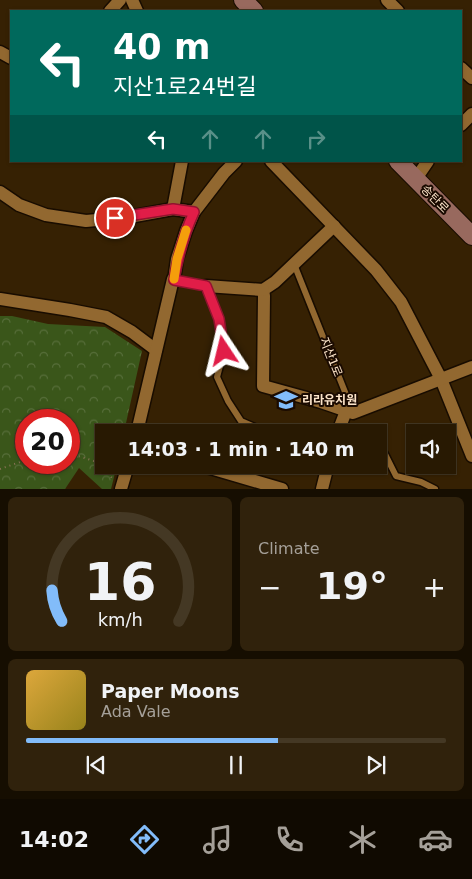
<!DOCTYPE html>
<html lang="en">
<head>
<meta charset="utf-8">
<style>
  body { margin:0; font-family:"DejaVu Sans","Noto Sans KR",sans-serif; background:#30220c; color:#f1f3f6; height:100vh; display:flex; flex-direction:column; font-size:19px; white-space:nowrap }
  * { box-sizing:border-box; margin:0 }
  p { font-size:16px; color:#a5a099 }
  .icon { flex:none; width:28px; height:28px; fill:none; stroke:currentColor; stroke-width:2; stroke-linecap:round; stroke-linejoin:round }
  .map { position:relative; height:489px; overflow:hidden }
  .sheet { display:flex; flex-direction:column; gap:8px; padding:8px; background:#160e01; flex:1 }
  .sheet>* { flex:none }
  .guide { position:absolute; left:10px; top:10px; width:452px; height:152px; border-radius:0px; box-shadow:0 1px 4px #0004,0 0 0 1px #443824; background:#00695c; color:#fff; overflow:hidden }
  .fabs { position:absolute; left:406px; top:424px; display:grid; gap:10px }
  .fabs a { display:grid; place-items:center; width:50px; height:50px; border-radius:0px; background:#281902; box-shadow:0 1px 4px #0004,0 0 0 1px #443824; font-size:25px }
  .speed { position:absolute; left:15px; top:409px; display:flex; gap:10px; font-size:25px; font-weight:700; text-align:center }
  .speed>* { display:grid; place-content:center; width:65px; height:65px; border-radius:50%; background:#281902; box-shadow:0 1px 4px #0004,0 0 0 1px #443824; line-height:1 }
  .speed .limit { border:8px solid #d22; background:#fff; color:#111 }
  .pin { position:absolute; display:grid; place-items:center; width:42px; height:42px; color:#fff; margin:-21px; border:2px solid #fff; border-radius:50%; box-shadow:0 1px 5px #0007 }
  .me { position:absolute; width:55px; margin:-28px; rotate:350deg; stroke-linejoin:round; filter:drop-shadow(0 0 4px #0008) }
  .turn { display:flex; align-items:center; gap:18px; height:105px; padding:0 20px; font-size:22px }
  .turn .icon { width:65px; height:65px; stroke-width:2.5 }
  .turn b { display:block; font-size:35px; line-height:42px }
  .lanes { display:flex; align-items:center; height:48px; padding:0 20px; background:#0003; justify-content:center; gap:25px; direction:ltr }
  .lanes .off { opacity:.35 }
  .big { font-size:38px; font-weight:800; line-height:1.1 }
  .sheet .tile { flex:1; display:flex; flex-direction:column; justify-content:center; gap:8px; min-width:0; padding:0 18px; border-radius:8px; background:#30220c }
  .sheet .dial { align-items:center; gap:0 }
  .dial svg { height:130px; overflow:visible; fill:none; stroke:#443824; stroke-width:7; stroke-linecap:round; text-anchor:middle }
  .dial text { fill:#f1f3f6; stroke:none }
  .song { display:flex; align-items:center; gap:15px }
  .cover { width:60px; height:60px; border-radius:8px; background:linear-gradient(135deg,hsl(40 70% 55%),hsl(50 70% 35%)) }
  .played { height:5px; border-radius:2px; background:linear-gradient(90deg,#82bcfa 60%,#443824 60%) }
  .keys { display:flex; justify-content:space-around; direction:ltr }
  .heat { display:flex; justify-content:space-between; align-items:center; font-size:28px; direction:ltr }
  .sheet .tiles { flex:1; display:grid; gap:8px; grid-template-columns:1fr 1fr }
  .tile:last-child { grid-column:span 2 }
  .trip { position:absolute; left:95px; top:424px; width:292px; height:50px; border-radius:0px; background:#281902; box-shadow:0 1px 4px #0004,0 0 0 1px #443824; font-weight:800; line-height:50px; text-align:center }
  .tabs { display:flex; height:80px; justify-content:space-around; align-items:center; background:#100a01; color:#a5a099 }
  .tabs .icon { width:35px; height:35px }
  .tabs .active { color:#82bcfa }
  .tabs b { font-size:22px; color:#f1f3f6 }
  .map>svg:first-child { display:block }
  .forest { fill:url(#forest-crowns); fill-rule:evenodd }
  .lines { fill:none; stroke-linecap:round; stroke-linejoin:round }
  .lane-casing { stroke:#180c00; stroke-width:9 }
  .street-casing { stroke:#180c00; stroke-width:15 }
  .secondary-casing { stroke:#180c00; stroke-width:20 }
  .path { stroke:#897356; stroke-width:2; stroke-dasharray:1 4; stroke-linecap:butt }
  .lane { stroke:#926830; stroke-width:6 }
  .street { stroke:#926830; stroke-width:12 }
  .secondary { stroke:#98695e; stroke-width:18 }
  .route-casing { stroke:#92132f; stroke-width:12 }
  .route { stroke:#e11d48; stroke-width:9 }
  .slow { stroke:#f59e0b; stroke-width:9 }
  .labels { text-anchor:middle; dominant-baseline:central; stroke-width:4; stroke-linejoin:round; paint-order:stroke }
  .street-label { font-size:12px; fill:#fce4c9; stroke:#1a0a00 }
  .poi-label { font-size:12px; font-weight:bold; fill:#fce4c9; stroke:#1a0a00; text-anchor:start }
</style>
</head>
<body>
<div class="map">
<svg width="472" height="489" viewBox="0 0 472 489">
  <defs>
    <pattern id="forest-crowns" width="20" height="18" patternUnits="userSpaceOnUse" patternTransform="scale(1.25)"><rect width="20" height="18" fill="#3a561a"/><path d="M2 6a3 3 0 1 1 6 0M12 15a3 3 0 1 1 6 0" fill="none" stroke="#576e3a"/></pattern>
  </defs>
  <rect width="100%" height="100%" fill="#362103"/>
  <!-- forest -->
  <path class="forest" d="M0 316H12L48 324 105 327 142 351 124 432H104V465H117L111 489H102L79 468 65 489H0ZM26 420H69V462H26Z"/>
  <g class="lines">
    <defs>
      <g id="lane">
        <path d="M294 264 353 412"/>
        <path d="M174 280 206 286 219 319 224 351 217 377 228 401 241 421 257 428 273 432"/>
        <path d="M379 453 385 454 396 476 421 482 435 489"/>
      </g>
      <g id="street">
        <path d="M132 0 137 11"/>
        <path d="M387 0 398 11"/>
        <path d="M110 11 120 0"/>
        <path d="M0 52 11 58"/>
        <path d="M461 68 472 78"/>
        <path d="M461 125 472 114"/>
        <path d="M271 161 376 270 401 302 441 379 472 456"/>
        <path d="M415 180 428 161"/>
        <path d="M0 192 19 205 46 215 86 221 129 217 173 209 194 212"/>
        <path d="M173 209 182 161"/>
        <path d="M334 226 275 282 263 290 264 296 263 386 321 402 353 413 472 367"/>
        <path d="M206 286 263 290"/>
        <path d="M0 299 70 310 106 317 132 332 156 350"/>
        <path d="M137 432 173 279 174 280 177 259 186 231 194 212 224 173 236 161"/>
        <path d="M338 432 346 411"/>
        <path d="M200 465 282 489"/>
        <path d="M121 489 128 465"/>
        <path d="M322 489 328 465"/>
      </g>
      <g id="secondary">
        <path d="M243 0 254 11"/>
        <path d="M398 161 472 236"/>
      </g>
    </defs>
    <!-- lane casing -->
    <use href="#lane" class="lane-casing"/>
    <!-- street casing -->
    <use href="#street" class="street-casing"/>
    <!-- secondary casing -->
    <use href="#secondary" class="secondary-casing"/>
    <!-- path -->
    <g class="path">
      <path d="M69 455H75L100 463 112 478"/>
      <path d="M0 469 26 460"/>
    </g>
    <!-- lane -->
    <use href="#lane" class="lane"/>
    <!-- street -->
    <use href="#street" class="street"/>
    <!-- secondary -->
    <use href="#secondary" class="secondary"/>
  </g>
  <g class="lines">
    <defs>
      <path id="route" d="M115 218 173 209 194 212C184 234 178 256 174 280L206 286 219 319 224 351"/>
    </defs>
    <!-- route casing -->
    <use href="#route" class="route-casing"/>
    <!-- route -->
    <use href="#route" class="route"/>
    <!-- slow -->
    <path class="slow" d="M174 279 177 259 186 230"/>
  </g>
  <!-- icons -->
  <defs>
    <symbol id="school-bare" viewBox="-9 -9 18 18"><path d="M0-5L7-2L0 1L-7-2ZM-4 1L0 2.5L4 1V4Q0 6-4 4Z" fill="#82bcfa" stroke="#1a0a00" stroke-width="2.5" paint-order="stroke"/></symbol>
  </defs>
  <g fill-rule="evenodd">
    <use href="#school-bare" x="270" y="384" width="32" height="32"/>
  </g>
  <g class="labels">
    <!-- street labels -->
    <g class="street-label">
      <text transform="translate(435 199) rotate(45)">송탄로</text>
      <text transform="translate(331 357) rotate(68)">지산1로</text>
    </g>
    <!-- poi labels -->
    <g class="poi-label">
      <text x="302" y="400">리라유치원</text>
    </g>
  </g>
</svg>
<div class="fabs">
<a><svg class="icon" aria-label="sound" viewBox="0 0 24 24"><path d="M4 9h4l5-4v14l-5-4H4zM17 9q2 3 0 6"/></svg></a>
</div>
<div class="speed"><div class="limit">20</div></div>
<div class="pin" style="left:115px;top:218px;background:#d93025"><svg class="icon" aria-label="arrive" viewBox="0 0 24 24"><path d="M6 21V4h12l-3 4 3 4H6"/></svg></div>
<svg class="me" style="left:224px;top:351px" viewBox="-20 -20 40 40"><path d="M0-17L14 15 0 8-14 15z" fill="#e11d48" stroke="#fff" stroke-width="4"/></svg>
<div class="trip">14:03 · 1 min · 140 m</div>
<div class="guide">
<div class="turn"><svg class="icon" aria-label="left" viewBox="0 0 24 24"><path d="M17 20v-9H6M10 6l-5 5 5 5"/></svg><div><b>40 m</b>지산1로24번길</div></div>
<div class="lanes"><svg class="icon" aria-label="left" viewBox="0 0 24 24"><path d="M17 20v-9H6M10 6l-5 5 5 5"/></svg><svg class="icon off" aria-label="ahead" viewBox="0 0 24 24"><path d="M12 20V5M6 11l6-6 6 6"/></svg><svg class="icon off" aria-label="ahead" viewBox="0 0 24 24"><path d="M12 20V5M6 11l6-6 6 6"/></svg><svg class="icon off" aria-label="right" viewBox="0 0 24 24"><path d="M7 20v-9h11M14 6l5 5-5 5"/></svg></div>
</div>
</div>
<section class="sheet">
<div class="tiles">
<div class="tile dial"><svg viewBox="0 0 100 80">
<path d="M14 69A42 42 0 1 1 86 69"/>
<path d="M14 69A42 42 0 0 1 8 50" stroke="#82bcfa"/>
<text x="50" y="56" font-size="32" font-weight="700">16</text>
<text x="50" y="72" font-size="11">km/h</text>
</svg></div>
<div class="tile"><p>Climate</p>
<div class="heat"><a>−</a><b class="big">19°</b><a>+</a></div>
</div>
<div class="tile">
<div class="song"><i class="cover"></i><div><b>Paper Moons</b><p>Ada Vale</p></div></div>
<div class="played"></div>
<div class="keys"><svg class="icon" aria-label="previous" viewBox="0 0 24 24"><path d="M18 5L8 12l10 7zM5 5v14"/></svg><svg class="icon" aria-label="pause" viewBox="0 0 24 24"><path d="M8 5v14M16 5v14"/></svg><svg class="icon" aria-label="next" viewBox="0 0 24 24"><path d="M6 5l10 7-10 7zM19 5v14"/></svg></div>
</div>
</div>
</section>
<nav class="tabs">
<b>14:02</b>
<svg class="icon active" aria-label="directions" viewBox="0 0 24 24"><path d="M12 3l9 9-9 9-9-9zM9 14v-3h6M13 9l2 2-2 2"/></svg>
<svg class="icon" aria-label="music" viewBox="0 0 24 24"><path d="M9 18V5l10-2v13"/><circle cx="6" cy="18" r="3"/><circle cx="16" cy="16" r="3"/></svg>
<svg class="icon" aria-label="phone" viewBox="0 0 24 24"><path d="M5 4h4l2 5-3 2q2 4 5 5l2-3 5 2v4C11 20 4 13 5 4z"/></svg>
<svg class="icon" aria-label="climate" viewBox="0 0 24 24"><path d="M12 3v18M4 7l16 10M4 17L20 7"/></svg>
<svg class="icon" aria-label="car" viewBox="0 0 24 24"><path d="M5 17H2v-5l4-1 3-4h7l3 4 3 1v5h-3M9 17h6M6 11h13"/><circle cx="7" cy="17" r="2"/><circle cx="17" cy="17" r="2"/></svg>
</nav>
</body>
</html>
